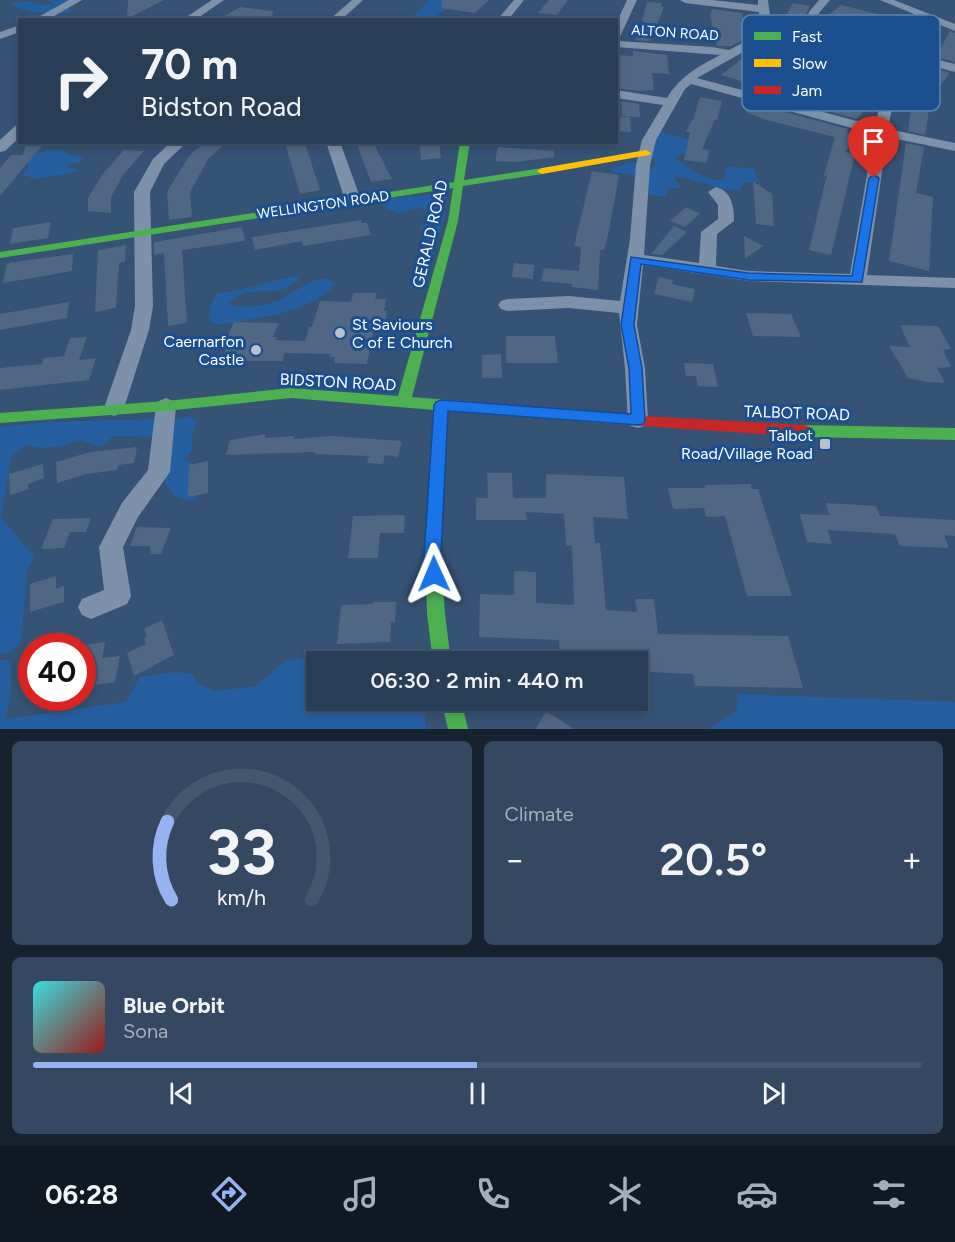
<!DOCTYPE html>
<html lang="en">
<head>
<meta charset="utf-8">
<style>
  body { margin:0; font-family:Figtree,sans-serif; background:#344961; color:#f1f3f6; height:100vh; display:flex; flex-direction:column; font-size:22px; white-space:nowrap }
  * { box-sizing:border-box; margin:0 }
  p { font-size:20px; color:#a5aeba }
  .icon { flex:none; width:33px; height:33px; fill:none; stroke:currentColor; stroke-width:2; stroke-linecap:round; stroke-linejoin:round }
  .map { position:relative; height:729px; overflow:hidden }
  .sheet { display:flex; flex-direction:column; gap:12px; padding:12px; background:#162230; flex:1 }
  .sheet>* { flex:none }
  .banner { position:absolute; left:18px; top:18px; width:600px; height:126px; border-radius:0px; box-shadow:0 3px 9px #0003,0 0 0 2px #44576d; background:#283e57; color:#f1f3f6; overflow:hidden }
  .speed { position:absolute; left:18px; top:633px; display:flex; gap:12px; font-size:30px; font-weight:700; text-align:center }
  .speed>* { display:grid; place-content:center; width:78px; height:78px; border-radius:50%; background:#283e57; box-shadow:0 3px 9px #0003,0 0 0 2px #44576d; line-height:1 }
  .speed .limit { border:9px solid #d22; background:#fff; color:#111 }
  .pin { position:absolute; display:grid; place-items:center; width:51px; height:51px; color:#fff; margin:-62px -26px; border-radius:50% 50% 50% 0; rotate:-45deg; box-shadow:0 0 6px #0007 }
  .pin .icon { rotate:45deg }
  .me { position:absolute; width:66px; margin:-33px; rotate:359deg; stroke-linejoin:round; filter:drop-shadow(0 0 4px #0008) }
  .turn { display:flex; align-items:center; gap:21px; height:126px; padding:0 24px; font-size:27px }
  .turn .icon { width:78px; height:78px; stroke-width:2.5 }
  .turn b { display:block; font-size:42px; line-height:51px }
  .big { font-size:45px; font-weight:600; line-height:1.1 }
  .sheet .tile { flex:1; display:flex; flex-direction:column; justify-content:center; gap:9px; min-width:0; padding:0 21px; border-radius:9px; background:#344961 }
  .sheet .dial { align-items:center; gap:0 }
  .dial svg { height:156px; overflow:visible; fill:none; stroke:#44576d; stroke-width:7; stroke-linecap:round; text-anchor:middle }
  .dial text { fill:#f1f3f6; stroke:none }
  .song { display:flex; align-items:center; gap:18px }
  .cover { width:72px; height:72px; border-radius:9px; background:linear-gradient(135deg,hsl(180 70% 55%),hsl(0 70% 35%)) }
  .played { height:6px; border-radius:3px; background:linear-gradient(90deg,#95b2f1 50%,#44576d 50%) }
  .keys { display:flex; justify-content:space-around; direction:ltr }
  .heat { display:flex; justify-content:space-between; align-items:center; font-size:33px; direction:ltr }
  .sheet .tiles { flex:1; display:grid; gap:12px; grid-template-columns:1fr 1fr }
  .tile:last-child { grid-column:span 2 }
  .trip { position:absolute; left:306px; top:651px; width:342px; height:60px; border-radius:0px; background:#283e57; box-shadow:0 3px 9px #0003,0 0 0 2px #44576d; font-weight:600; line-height:60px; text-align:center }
  .menu { display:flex; height:96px; justify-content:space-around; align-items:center; background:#101923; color:#a5aeba }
  .menu .icon { width:42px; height:42px }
  .menu .current { color:#95b2f1 }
  .menu b { font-size:27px; color:#f1f3f6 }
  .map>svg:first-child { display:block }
  .green { fill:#265fa1 }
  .building { fill:#506783 }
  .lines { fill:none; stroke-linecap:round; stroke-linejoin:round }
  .street { fill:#7d92a8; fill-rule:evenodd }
  .fast { fill:#4caf50; fill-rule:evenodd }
  .slow { fill:#ffc107; fill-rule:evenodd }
  .jam { fill:#c62828; fill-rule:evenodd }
  .route { fill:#1a73e8; stroke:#114b97; stroke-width:1.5 }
  .poi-dot { fill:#b9c2ce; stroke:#1b4f8f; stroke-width:2 }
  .labels { text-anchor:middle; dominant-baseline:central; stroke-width:6; stroke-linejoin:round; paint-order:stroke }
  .far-street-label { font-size:14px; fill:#fff; stroke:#1b4f8f }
  .street-label { font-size:16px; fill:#fff; stroke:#1b4f8f }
  .poi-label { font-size:16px; fill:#fff; stroke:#1b4f8f; text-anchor:end }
  .key { fill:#1b4f8f; stroke:#5f84b1; stroke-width:1.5 }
  .key-label { font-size:16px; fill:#fff }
</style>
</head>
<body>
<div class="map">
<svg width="955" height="729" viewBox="0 0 955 729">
  <rect width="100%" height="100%" fill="#365274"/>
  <!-- green -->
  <g class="green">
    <path d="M47 0H75L57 5 72 9 68 13H60L54 19H30L28 18 30 15 41 16 53 13C41 13 20 12 11 4 17 3 26 0 31 2 40 4 46 7 55 3Z"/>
    <path d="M429 0H456L433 19 410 20Z"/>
    <path d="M659 132 697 141 694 153 682 154 675 158C689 168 706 182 724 180L727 167 753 168 759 182 743 183 740 190C717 192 696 177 673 177L681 187 667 189 666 197 647 194 638 175 613 173 611 168 632 162 653 169 656 163 651 155 653 136Z"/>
    <path d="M49 150 66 151 67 154 85 158 78 163H68L66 167 79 170 69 174 32 179 29 176H21L28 167 27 156Z"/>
    <path d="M446 193 444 218 427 277H421L418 270 425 235 419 228 429 220 427 211 419 208 399 213 384 208 383 199Z"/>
    <path d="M300 275C289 299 259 286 239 295 235 297 231 301 228 304 242 309 266 306 280 300 299 291 305 280 328 278L335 285C306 315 258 317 218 325L209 321 210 308 217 293C245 291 272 280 300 275Z"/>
    <path d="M189 416 197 421 191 441 193 449 185 460 199 466 196 500C158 504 162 462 160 434L177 419Z"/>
    <path d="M152 419 157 426 151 437 113 436 101 447 81 440 62 446 41 448 25 445 11 457 1 518 34 556 27 572 22 635 19 645 9 653H0V427L49 422Z"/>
    <path d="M331 651 333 661 316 662V700L423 701 426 729H0V661L9 659C12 680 11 699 5 719L126 702 140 677 176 672 192 674 199 684 216 691 256 686 286 660 312 657Z"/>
    <path d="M738 694 955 702V729H709L737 711Z"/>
  </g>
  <!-- building -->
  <g class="building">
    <path d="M128 0H164L127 19Z"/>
    <path d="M442 0H489L475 13 441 8Z"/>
    <path d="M549 0H568L557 15 538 13Z"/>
    <path d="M647 2 662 3 661 7H664L650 41 636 40 644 21H642Z"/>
    <path d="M793 3 810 6 800 25 782 23Z"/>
    <path d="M841 5 885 16 872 28 928 40 917 53 816 28 817 24Z"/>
    <path d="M240 7 273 11 272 20H218Z"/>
    <path d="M712 9 742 13 744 24H754L756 33 731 46H717L710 15Z"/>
    <path d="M950 31 955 33V62L936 57Z"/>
    <path d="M775 33 796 35 793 40H790L779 52 744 82 721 75Z"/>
    <path d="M633 51 667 55 669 74 652 73 654 90 638 91 616 88V55L633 56Z"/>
    <path d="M936 69 950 73 941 85 927 82Z"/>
    <path d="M923 85 935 88 925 110H929L925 135 908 131 911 109 915 100H911Z"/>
    <path d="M851 86 867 90 851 108 864 111 857 119 802 104 805 93 836 102Z"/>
    <path d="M700 97 722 101 717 120 715 119 702 149 709 150 707 163 684 160 690 132H686L692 120H693Z"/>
    <path d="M621 101 639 104 640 117 622 116Z"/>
    <path d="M748 104 766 107 848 129 846 132 858 136 845 152 855 154 831 255 809 250 827 174 823 179 835 137 763 119 746 112Z"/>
    <path d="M616 116 630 117 631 132 616 131Z"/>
    <path d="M26 142H45L0 196V168L11 155H23Z"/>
    <path d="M205 142H227L208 159 190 192 192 217 169 220 167 192 189 156Z"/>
    <path d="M356 142H373L392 179 371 182Z"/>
    <path d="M419 142H439L441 158 421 160Z"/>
    <path d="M305 143 320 190 300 194 286 146Z"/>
    <path d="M906 143 924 147 916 193 933 197 929 271 889 261Z"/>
    <path d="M498 147 554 151V157L516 162 495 161Z"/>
    <path d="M124 150 144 151 123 175 111 197V213L88 211V198L102 175Z"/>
    <path d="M592 171 619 175 609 231 604 250H600L598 290 572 287V284L541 281 544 268 579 271 581 247 574 246Z"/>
    <path d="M753 181 772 194 774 226 756 224Z"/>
    <path d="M686 207 700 214 685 227 670 221Z"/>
    <path d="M361 220 362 223H367L371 235 303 246 302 241 255 250 252 237Z"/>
    <path d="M51 222 48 238 10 244 13 228Z"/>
    <path d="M674 226 687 232 662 255 651 254Z"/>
    <path d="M242 227 245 241 182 250 187 323 168 326 164 253 154 255V242Z"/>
    <path d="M744 236 763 246 745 259Z"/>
    <path d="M126 245 125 262 119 263 116 308 95 312 98 250Z"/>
    <path d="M73 254 72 271 3 283 7 263Z"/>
    <path d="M514 263 534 265 533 279 512 277Z"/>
    <path d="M659 277 673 280 672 284 695 289 692 302 654 294Z"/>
    <path d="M353 293H377L375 299H386L384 311H387L385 325 375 324 367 364 334 363 335 357H330L331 354 285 353 282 361H221L230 339 227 338 234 322 279 323 273 337H277L276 340 305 341 309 327H312L320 301 351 302Z"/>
    <path d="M69 302 67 318 0 330V314Z"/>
    <path d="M746 313 791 314 801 337 753 336Z"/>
    <path d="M900 325 938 326 951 349 943 350 951 367 937 368 945 383 927 382 908 378 889 346 910 347Z"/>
    <path d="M506 336H555L558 363H506Z"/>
    <path d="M87 337 79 360 96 358 89 380 0 390V368L42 364 44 358 64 356 70 338Z"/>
    <path d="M501 354 502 378H482V355Z"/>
    <path d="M684 363 713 364 718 387 698 386 696 376H686Z"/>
    <path d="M265 434V438L294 436V439L331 436 402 441 398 457 385 455 383 464 367 463 369 456 314 454 315 452 226 455 230 440Z"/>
    <path d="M137 447 134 463 118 465 117 470 86 474 57 483 56 462 90 452Z"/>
    <path d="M208 461V493L188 497 189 465Z"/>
    <path d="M43 464 44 478 28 484 29 489 10 495 9 474Z"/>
    <path d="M487 473H512L513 498H546V474L624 477 628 519 593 517 595 543H600L606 610 637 612 635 599H654L658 634 788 636 803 688 695 686 693 674 648 672 647 662 560 658 559 640 479 637 480 594 514 595V571L536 572V603L574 605 572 546H566L564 514 526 512 527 520H476V498H488Z"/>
    <path d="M751 484 752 489H758L792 596H747L725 516 706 517 704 508 673 509 668 488H705L704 485Z"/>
    <path d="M826 503 876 506 880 516 955 520V536L944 535 949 548 900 546 895 534 828 530 832 544 807 542 800 514 829 515Z"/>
    <path d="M405 515 404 533H380L378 558H348L353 516Z"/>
    <path d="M91 518 86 532H70L64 548 41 549 53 519Z"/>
    <path d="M137 527 171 528 161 554H151L150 546H130Z"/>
    <path d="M56 576V589L64 586V602L30 612V584Z"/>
    <path d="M374 602H396L395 622H391L390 642 337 644 341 605 373 604Z"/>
    <path d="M162 620 174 655 134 676 127 653 146 644 144 639 147 637 144 629Z"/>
    <path d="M105 642 102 658 120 656 115 682 82 687 84 645Z"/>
    <path d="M546 711 574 729H536Z"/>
  </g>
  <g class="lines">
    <!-- street -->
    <g class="street">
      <path d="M69 0H82L47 20H33Z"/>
      <path d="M212 0H224L195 20H182Z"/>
      <path d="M352 0H363L341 20H329Z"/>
      <path d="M514 0H524L508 20H497Z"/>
      <path d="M627 0H637L618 41 712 47 729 50 758 35 761 31 759 12 685 3 680 0H712L758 5V0H768L771 24 803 28 809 12 819 0H830L819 13 813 30 955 64V72L921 63 895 92 888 129 955 143V151L887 137 867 275 955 278V288L748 281 643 265 637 325 645 368 648 420 645 426 638 428 631 426 628 420 625 368 619 313 569 308 507 311 501 309 498 305 501 301 507 299 569 296 620 301 630 239 636 165 642 140 663 105 616 98V90L667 98C680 76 698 67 720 55L616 47V24ZM771 31 794 32 910 61 883 91 875 126 697 78 766 39ZM691 84 874 134 850 274 748 271 716 266 717 234 734 221C734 207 732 191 716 187L708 192 718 205V219L701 232 699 263 644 255 650 165 656 140 685 89Z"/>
      <path d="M880 0H894L955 24V31Z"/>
      <path d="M20 25V32L0 39V32Z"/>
      <path d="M20 125V137L5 151 0 152V140L15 126Z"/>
      <path d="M171 142H187L164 164 150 192 153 306 149 330 124 408 121 413 114 416 107 413 104 408 131 330 135 306 134 192 153 159Z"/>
      <path d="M326 142H340L361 200 358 203 353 205 345 200Z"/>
      <path d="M166 398 173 401 176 406 170 472 138 517 123 547 131 596 127 604 91 619 82 615 78 607 82 599 104 590 99 547 122 503 148 470 156 406 159 401Z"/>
    </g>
    <!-- fast -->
    <g class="fast">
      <path d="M460 142H470L464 180 542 168 547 171 542 174 463 186 458 221 412 397 642 416 647 417 649 421 647 425 642 426 448 411 441 555 445 614 451 662H433L427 614 425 555 434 410 291 398 166 411 0 423V413L166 401 291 388 398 396 448 221 453 188 0 258V252L454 182Z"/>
      <path d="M804 425 955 428V440L804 437 799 435 797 431 799 427Z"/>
      <path d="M441 700H461L468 729H448Z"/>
    </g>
    <!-- slow -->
    <path class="slow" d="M646 150 651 153 649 155 542 174 537 171 542 168Z"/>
    <!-- jam -->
    <path class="jam" d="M642 416 804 425 809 427 811 431 809 435 804 437 642 426 637 425 635 421 637 417Z"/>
  </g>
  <!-- route -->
  <path class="route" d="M874 175 879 178 862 282 748 280 641 264 634 325 642 368 645 420 643 424 638 425 448 411 441 555 443 574 440 580 434 582 428 580 424 555 434 405 436 402 441 400 631 414 629 368 621 325 631 257 748 273 852 276 869 178Z"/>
  <!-- markers -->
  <g class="poi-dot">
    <circle cx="340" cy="333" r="6"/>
    <circle cx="256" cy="350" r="6"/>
    <rect x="819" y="438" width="12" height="12" rx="3"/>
  </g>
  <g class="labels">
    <!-- far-street labels -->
    <g class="far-street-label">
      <text transform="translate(675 33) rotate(4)">ALTON ROAD</text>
      <text transform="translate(323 205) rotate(-8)">WELLINGTON ROAD</text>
    </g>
    <!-- street labels -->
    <g class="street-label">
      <text transform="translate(430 234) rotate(-77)">GERALD ROAD</text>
      <text transform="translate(338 382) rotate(3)">BIDSTON ROAD</text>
      <text transform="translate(797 413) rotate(2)">TALBOT ROAD</text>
    </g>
    <!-- poi labels -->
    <g class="poi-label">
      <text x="352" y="324" text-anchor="start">St Saviours<tspan x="352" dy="18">C of E Church</tspan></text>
      <text x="244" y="341">Caernarfon<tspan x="244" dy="18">Castle</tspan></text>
      <text x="813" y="435">Talbot<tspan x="813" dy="18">Road/Village Road</tspan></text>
    </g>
  </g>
  <!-- legend -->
  <rect x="742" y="15" width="198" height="96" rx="9" class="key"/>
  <rect x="754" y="32" width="27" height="8" fill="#4caf50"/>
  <rect x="754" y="59" width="27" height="8" fill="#ffc107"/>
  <rect x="754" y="86" width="27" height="8" fill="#c62828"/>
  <g class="key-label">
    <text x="792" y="42">Fast</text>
    <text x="792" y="69">Slow</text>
    <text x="792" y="96">Jam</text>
  </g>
</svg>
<div class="speed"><div class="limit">40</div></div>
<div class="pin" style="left:874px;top:178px;background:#d93025"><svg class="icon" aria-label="arrive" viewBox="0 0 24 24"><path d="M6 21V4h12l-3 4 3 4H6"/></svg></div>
<svg class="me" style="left:434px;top:574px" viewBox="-20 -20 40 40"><path d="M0-17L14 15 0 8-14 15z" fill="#1a73e8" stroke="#fff" stroke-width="4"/></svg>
<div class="trip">06:30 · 2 min · 440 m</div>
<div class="banner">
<div class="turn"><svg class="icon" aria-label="right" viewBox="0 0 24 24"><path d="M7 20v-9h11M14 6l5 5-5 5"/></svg><div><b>70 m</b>Bidston Road</div></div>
</div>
</div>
<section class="sheet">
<div class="tiles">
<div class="tile dial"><svg viewBox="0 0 100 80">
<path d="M14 69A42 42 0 1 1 86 69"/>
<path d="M14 69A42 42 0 0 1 12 29" stroke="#95b2f1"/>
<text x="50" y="56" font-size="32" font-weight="700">33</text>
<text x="50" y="72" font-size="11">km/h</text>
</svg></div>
<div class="tile"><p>Climate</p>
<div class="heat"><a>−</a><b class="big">20.5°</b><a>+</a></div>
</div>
<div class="tile">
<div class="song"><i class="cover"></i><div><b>Blue Orbit</b><p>Sona</p></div></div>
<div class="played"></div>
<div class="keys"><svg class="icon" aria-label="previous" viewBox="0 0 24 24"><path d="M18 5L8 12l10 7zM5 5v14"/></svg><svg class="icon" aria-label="pause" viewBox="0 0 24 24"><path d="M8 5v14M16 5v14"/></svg><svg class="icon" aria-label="next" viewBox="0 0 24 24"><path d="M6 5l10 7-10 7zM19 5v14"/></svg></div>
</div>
</div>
</section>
<nav class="menu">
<b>06:28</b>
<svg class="icon current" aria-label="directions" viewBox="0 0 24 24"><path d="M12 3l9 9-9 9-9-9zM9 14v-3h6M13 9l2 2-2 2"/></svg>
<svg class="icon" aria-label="music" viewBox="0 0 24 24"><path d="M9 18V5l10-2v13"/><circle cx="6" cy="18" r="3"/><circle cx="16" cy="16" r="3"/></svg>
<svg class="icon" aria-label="phone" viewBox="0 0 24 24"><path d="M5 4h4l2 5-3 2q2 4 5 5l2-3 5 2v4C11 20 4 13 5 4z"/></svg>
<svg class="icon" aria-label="climate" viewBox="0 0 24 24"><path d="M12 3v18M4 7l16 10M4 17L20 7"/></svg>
<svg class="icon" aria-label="car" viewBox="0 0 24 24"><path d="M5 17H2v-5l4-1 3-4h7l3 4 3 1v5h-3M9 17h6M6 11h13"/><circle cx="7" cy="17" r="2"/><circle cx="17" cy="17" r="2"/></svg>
<svg class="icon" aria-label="filters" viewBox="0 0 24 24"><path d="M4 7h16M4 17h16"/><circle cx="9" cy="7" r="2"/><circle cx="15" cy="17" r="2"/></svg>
</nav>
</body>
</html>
